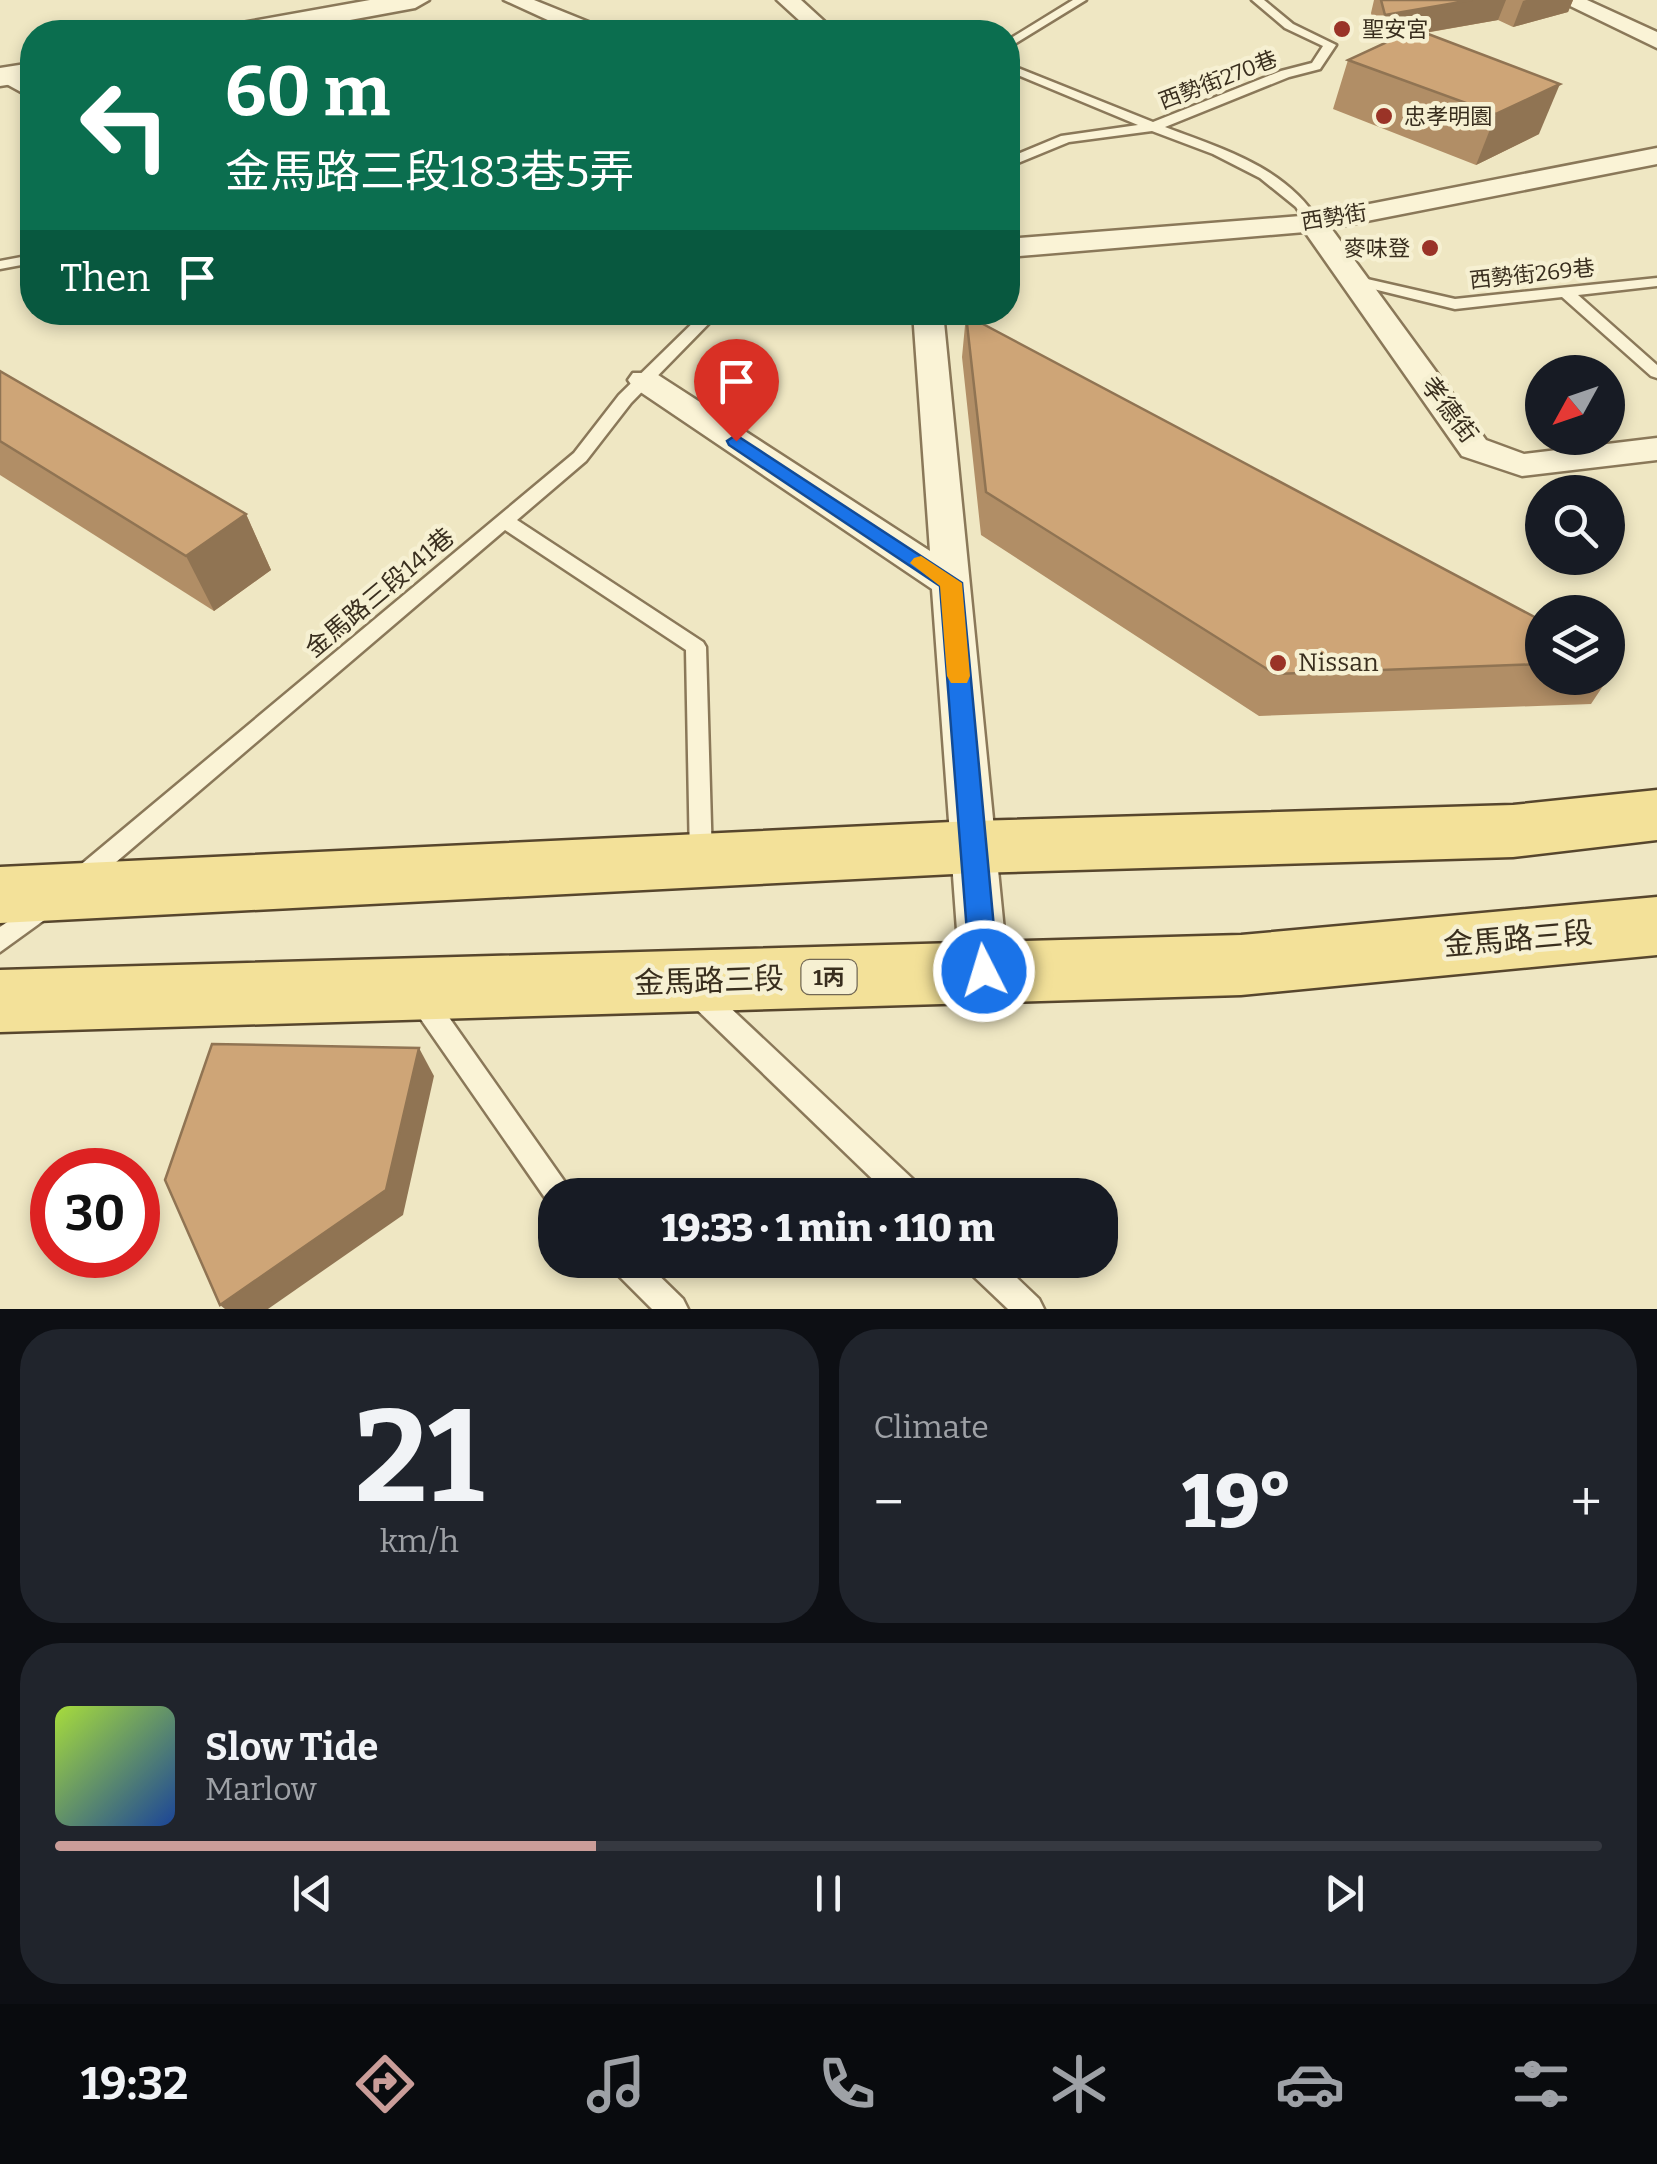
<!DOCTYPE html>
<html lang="en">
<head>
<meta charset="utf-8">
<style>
  body { margin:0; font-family:Bitter,"Noto Sans TC",serif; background:#20242c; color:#f1f3f6; height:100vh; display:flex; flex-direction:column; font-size:38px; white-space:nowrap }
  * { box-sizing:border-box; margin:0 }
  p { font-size:32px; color:#9ea1a6 }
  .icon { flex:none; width:55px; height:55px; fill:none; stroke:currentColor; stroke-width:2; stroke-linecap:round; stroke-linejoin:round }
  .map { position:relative; height:1309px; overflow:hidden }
  .panel { display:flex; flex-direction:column; gap:20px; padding:20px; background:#0d0f14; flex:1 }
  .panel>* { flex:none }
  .hud { position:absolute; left:20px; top:20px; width:1000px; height:305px; border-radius:40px; box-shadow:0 5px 15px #0003; background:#0b6e4f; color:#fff; overflow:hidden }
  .needle { width:65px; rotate:230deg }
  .buttons { position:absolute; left:1525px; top:355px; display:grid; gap:20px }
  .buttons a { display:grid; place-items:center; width:100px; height:100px; border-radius:50%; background:#171b24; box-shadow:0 5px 15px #0003; font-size:50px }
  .speed { position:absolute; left:30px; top:1148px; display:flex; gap:20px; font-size:50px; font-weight:700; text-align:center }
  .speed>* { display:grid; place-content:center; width:130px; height:130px; border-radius:50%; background:#171b24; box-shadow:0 5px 15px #0003; line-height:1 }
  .speed .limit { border:15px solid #d22; background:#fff; color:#111 }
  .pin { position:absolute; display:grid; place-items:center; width:85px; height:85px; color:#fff; margin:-102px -42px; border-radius:50% 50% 50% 0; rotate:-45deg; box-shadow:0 0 10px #0007 }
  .pin .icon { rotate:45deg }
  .me { position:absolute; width:110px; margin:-55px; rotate:355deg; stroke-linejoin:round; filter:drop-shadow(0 0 8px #0008) }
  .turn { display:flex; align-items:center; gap:35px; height:210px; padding:0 40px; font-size:45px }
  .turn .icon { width:130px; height:130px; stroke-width:2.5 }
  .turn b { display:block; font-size:70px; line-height:85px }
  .then { display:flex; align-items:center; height:95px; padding:0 40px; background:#0003; gap:20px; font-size:38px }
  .big { font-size:75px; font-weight:800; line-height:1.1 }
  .panel .card { flex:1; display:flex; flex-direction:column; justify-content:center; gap:15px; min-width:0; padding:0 35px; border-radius:40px; background:#20242c }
  .panel .dial { align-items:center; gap:0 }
  .dial b { font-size:130px; line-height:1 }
  .song { display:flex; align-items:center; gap:30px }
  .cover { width:120px; height:120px; border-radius:15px; background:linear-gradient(135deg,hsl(80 70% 55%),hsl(220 70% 35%)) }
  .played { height:10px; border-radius:5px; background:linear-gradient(90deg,#ca9d99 35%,#363941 35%) }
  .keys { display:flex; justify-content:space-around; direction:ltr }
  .heat { display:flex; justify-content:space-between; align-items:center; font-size:55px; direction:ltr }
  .panel .tiles { flex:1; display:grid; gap:20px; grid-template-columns:1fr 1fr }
  .card:last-child { grid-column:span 2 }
  .trip { position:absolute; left:538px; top:1178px; width:580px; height:100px; border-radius:40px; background:#171b24; box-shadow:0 5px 15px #0003; font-weight:800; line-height:100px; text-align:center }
  .tab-bar { display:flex; height:160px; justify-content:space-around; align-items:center; background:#090b0e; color:#9ea1a6 }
  .tab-bar .icon { width:70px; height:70px }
  .tab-bar .selected { color:#ca9d99 }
  .tab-bar b { font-size:45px; color:#f1f3f6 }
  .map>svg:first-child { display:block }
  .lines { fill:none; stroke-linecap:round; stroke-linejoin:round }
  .service-casing { stroke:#8a7859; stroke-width:5 }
  .minor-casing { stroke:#8a7859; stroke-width:5 }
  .tertiary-casing { stroke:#8a7859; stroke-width:5 }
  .primary-casing { stroke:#57462d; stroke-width:5 }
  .service { fill:#faf3d6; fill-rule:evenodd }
  .minor { fill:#faf3d6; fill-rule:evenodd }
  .tertiary { fill:#faf3d6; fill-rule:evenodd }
  .primary { fill:#f3e199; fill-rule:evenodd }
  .wall { fill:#b18e66 }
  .shaded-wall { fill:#907453 }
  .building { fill:#cea577; stroke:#907453; stroke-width:2.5 }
  .route { fill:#1a73e8; stroke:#114b97; stroke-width:2.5 }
  .slow { fill:#f59e0b }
  .poi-dot { fill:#9a3327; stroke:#f6f0d2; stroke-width:4 }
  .labels { text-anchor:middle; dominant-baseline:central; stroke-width:9; stroke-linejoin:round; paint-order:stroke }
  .far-poi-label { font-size:22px; fill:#392e1e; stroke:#f6f0d2; text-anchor:start }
  .far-street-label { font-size:22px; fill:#392e1e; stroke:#f6f0d2 }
  .shield { fill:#f6f0d2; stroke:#726854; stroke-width:2.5 }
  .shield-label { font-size:22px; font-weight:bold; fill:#392e1e }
  .street-label { font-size:25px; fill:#392e1e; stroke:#f6f0d2 }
  .poi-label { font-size:25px; fill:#392e1e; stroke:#f6f0d2; text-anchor:start }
  .near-street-label { font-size:30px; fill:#392e1e; stroke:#f6f0d2 }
</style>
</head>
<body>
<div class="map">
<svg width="1657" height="1309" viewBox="0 0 1657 1309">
  <rect width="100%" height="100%" fill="#efe7c3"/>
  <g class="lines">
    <defs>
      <g id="service">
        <path d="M1073 0H1086L1008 48V40Z"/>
        <path d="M1252 0H1264L1293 24 1336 45 1320 69 1289 77 1165 127C1223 149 1286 167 1320 223L1318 226H1308L1296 207 1260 178 1213 154 1152 131 1069 142 1008 167V158L1061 136 1138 125 1008 71V64L1153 122 1281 71 1312 63 1323 46 1285 28Z"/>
        <path d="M32 255V263L0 269V261Z"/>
        <path d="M1354 276 1455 299 1657 278V286L1578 295 1657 365V378L1651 376 1562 297 1455 309 1349 283V277Z"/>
        <path d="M704 312H720L631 403 586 461 517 520 703 642 706 647 712 860 709 867 701 870 693 867 690 860 686 650 505 530 88 886 80 889 72 886 68 879 72 872 574 453 619 395Z"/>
        <path d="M46 896 54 899 58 906 54 913 0 952V927Z"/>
        <path d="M697 982 706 985 919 1185 923 1195H889L688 1001 685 993 688 985Z"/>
        <path d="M420 986 429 989 574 1195H555V1207L550 1205 411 1005 408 997 411 989Z"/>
        <path d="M609 1260H643L683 1299 688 1309H652L613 1270Z"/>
        <path d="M963 1260H998L1039 1299 1044 1309H1008L967 1270Z"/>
      </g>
      <g id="minor">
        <path d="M504 0H534L601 27 604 32H574Z"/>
        <path d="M777 0H801L836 32H812Z"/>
        <path d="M1558 0H1587L1657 32V48Z"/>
        <path d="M9 69 32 81V98L1 81 0 72Z"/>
        <path d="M1657 148V164L1331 228 1486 440 1524 454 1657 438V460L1522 476 1462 456 1305 232 1008 257V239L1313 215Z"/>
        <path d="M913 312H943L1008 971 1001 987 984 993 967 987 960 971 932 589 633 387 628 380 633 373H655L930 551Z"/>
      </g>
      <g id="tertiary">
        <path d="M370 0H429L415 8 285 32H228L232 26 242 23Z"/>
        <path d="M32 63V81L0 86V68Z"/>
      </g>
      <g id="primary">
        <path d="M1657 790V840L1513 857 973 873 0 923V867L973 821 1513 805Z"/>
        <path d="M1657 897V955L1241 995 0 1032V970L1241 935Z"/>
      </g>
    </defs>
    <!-- service casing -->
    <use href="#service" class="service-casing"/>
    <!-- minor casing -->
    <use href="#minor" class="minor-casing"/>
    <!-- tertiary casing -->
    <use href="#tertiary" class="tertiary-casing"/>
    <!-- primary casing -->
    <use href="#primary" class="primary-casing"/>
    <!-- service -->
    <use href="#service" class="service"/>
    <!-- minor -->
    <use href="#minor" class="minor"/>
    <!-- tertiary -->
    <use href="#tertiary" class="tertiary"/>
    <!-- primary -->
    <use href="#primary" class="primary"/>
  </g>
  <!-- wall -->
  <g class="wall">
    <path d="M1374 0H1573L1568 12 1513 27 1498 20 1425 33 1539 134 1476 165 1333 109 1348 60 1394 38 1377 41 1371 13Z"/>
    <path d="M966 315 1542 621V678H1608V656L1619 662 1591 704 1259 716 981 535 962 357Z"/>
    <path d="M0 371 246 514 271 570 214 611 0 475Z"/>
  </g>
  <!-- shaded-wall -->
  <g class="shaded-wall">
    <path d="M1472 0H1506L1498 20 1377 41 1385 15Z"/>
    <path d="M1526 0H1573L1568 12 1513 27 1523 1Z"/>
    <path d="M1560 84 1539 134 1476 165 1496 114Z"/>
    <path d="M246 514 271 570 214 611 186 556Z"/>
    <path d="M419 1048 434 1076 403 1215 268 1309H225L220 1305Z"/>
  </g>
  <!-- building -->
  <g class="building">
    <path d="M1381 0H1472L1385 15Z"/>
    <path d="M1415 29 1560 84 1496 114 1348 60Z"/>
    <path d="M966 315 1542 621V664L1275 674 986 492Z"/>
    <path d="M0 371 246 514 186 556 0 441Z"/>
    <path d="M1608 656 1619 662H1608Z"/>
    <path d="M212 1044 419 1048 386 1190 220 1305 165 1180Z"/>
  </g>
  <!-- route -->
  <path class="route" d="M736 435 962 583 998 971 994 980 984 984 974 980 970 971 940 586 729 445 727 441Z"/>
  <!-- slow -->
  <path class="slow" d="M921 556 962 583 970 676 967 683H951L947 676 940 586 910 563 914 558Z"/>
  <!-- markers -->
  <g class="poi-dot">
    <circle cx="1342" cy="29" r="10"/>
    <circle cx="1384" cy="116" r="10"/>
    <circle cx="1430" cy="248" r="10"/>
    <circle cx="1278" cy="663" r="10"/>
  </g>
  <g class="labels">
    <!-- far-poi labels -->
    <g class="far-poi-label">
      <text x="1362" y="29">聖安宮</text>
      <text x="1404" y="116">忠孝明園</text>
      <text x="1410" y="248" text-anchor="end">麥味登</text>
    </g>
    <!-- far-street labels -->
    <g class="far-street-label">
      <text transform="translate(1218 80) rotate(-21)">西勢街270巷</text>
      <text transform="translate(1334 217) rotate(-9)">西勢街</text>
      <text transform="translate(1532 274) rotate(-6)">西勢街269巷</text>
    </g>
    <!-- shield labels -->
    <rect class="shield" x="801.5" y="960" width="55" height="34" rx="8"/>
    <g class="shield-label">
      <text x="829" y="977">1丙</text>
    </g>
    <!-- street labels -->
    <g class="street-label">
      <text transform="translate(1449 410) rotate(53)">孝德街</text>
      <text transform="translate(380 593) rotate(-40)">金馬路三段141巷</text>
    </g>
    <!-- poi labels -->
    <g class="poi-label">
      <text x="1298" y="663">Nissan</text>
    </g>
    <!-- near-street labels -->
    <g class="near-street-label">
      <text transform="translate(1518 939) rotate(-5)">金馬路三段</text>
      <text transform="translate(709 981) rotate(-2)">金馬路三段</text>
    </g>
  </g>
</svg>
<div class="buttons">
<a><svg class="needle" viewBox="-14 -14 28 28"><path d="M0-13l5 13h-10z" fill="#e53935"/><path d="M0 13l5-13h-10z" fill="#9ea1a6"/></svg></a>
<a><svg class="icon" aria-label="search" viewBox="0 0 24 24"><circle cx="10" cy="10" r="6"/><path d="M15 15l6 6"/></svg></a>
<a><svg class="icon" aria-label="layers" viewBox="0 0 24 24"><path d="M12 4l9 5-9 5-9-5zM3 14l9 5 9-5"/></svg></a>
</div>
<div class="speed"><div class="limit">30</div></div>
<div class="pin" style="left:736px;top:441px;background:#d93025"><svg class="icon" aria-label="arrive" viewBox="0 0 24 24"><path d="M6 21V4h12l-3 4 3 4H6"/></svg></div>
<svg class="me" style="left:984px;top:971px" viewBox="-20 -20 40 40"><circle r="17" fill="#1a73e8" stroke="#fff" stroke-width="3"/><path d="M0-11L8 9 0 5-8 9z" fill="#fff"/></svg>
<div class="trip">19:33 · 1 min · 110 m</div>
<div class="hud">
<div class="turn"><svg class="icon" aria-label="left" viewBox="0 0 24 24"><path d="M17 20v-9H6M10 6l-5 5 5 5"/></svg><div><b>60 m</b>金馬路三段183巷5弄</div></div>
<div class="then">Then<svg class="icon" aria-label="arrive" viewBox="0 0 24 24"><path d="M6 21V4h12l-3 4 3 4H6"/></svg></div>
</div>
</div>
<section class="panel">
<div class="tiles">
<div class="card dial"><b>21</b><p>km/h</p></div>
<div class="card"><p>Climate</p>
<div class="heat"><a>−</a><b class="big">19°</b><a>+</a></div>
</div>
<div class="card">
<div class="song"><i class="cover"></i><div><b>Slow Tide</b><p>Marlow</p></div></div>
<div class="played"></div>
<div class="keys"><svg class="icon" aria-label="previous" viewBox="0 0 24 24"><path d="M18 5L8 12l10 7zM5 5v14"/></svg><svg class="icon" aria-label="pause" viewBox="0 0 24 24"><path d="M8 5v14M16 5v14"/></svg><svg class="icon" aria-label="next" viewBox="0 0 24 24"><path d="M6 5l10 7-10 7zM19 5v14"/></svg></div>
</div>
</div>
</section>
<nav class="tab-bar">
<b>19:32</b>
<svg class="icon selected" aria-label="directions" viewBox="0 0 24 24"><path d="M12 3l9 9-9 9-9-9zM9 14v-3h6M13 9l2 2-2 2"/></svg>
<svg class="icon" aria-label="music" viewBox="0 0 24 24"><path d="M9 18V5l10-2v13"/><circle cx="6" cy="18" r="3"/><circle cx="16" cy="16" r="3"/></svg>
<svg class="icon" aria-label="phone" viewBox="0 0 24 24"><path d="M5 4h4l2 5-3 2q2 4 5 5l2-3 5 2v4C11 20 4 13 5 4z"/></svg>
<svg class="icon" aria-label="climate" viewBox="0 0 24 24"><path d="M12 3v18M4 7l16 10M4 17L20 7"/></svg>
<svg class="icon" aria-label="car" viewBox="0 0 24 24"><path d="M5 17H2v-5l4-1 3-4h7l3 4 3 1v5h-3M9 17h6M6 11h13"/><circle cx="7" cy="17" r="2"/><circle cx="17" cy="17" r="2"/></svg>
<svg class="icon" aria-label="filters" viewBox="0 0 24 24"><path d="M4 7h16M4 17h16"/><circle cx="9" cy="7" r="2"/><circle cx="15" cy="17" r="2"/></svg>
</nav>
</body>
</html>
